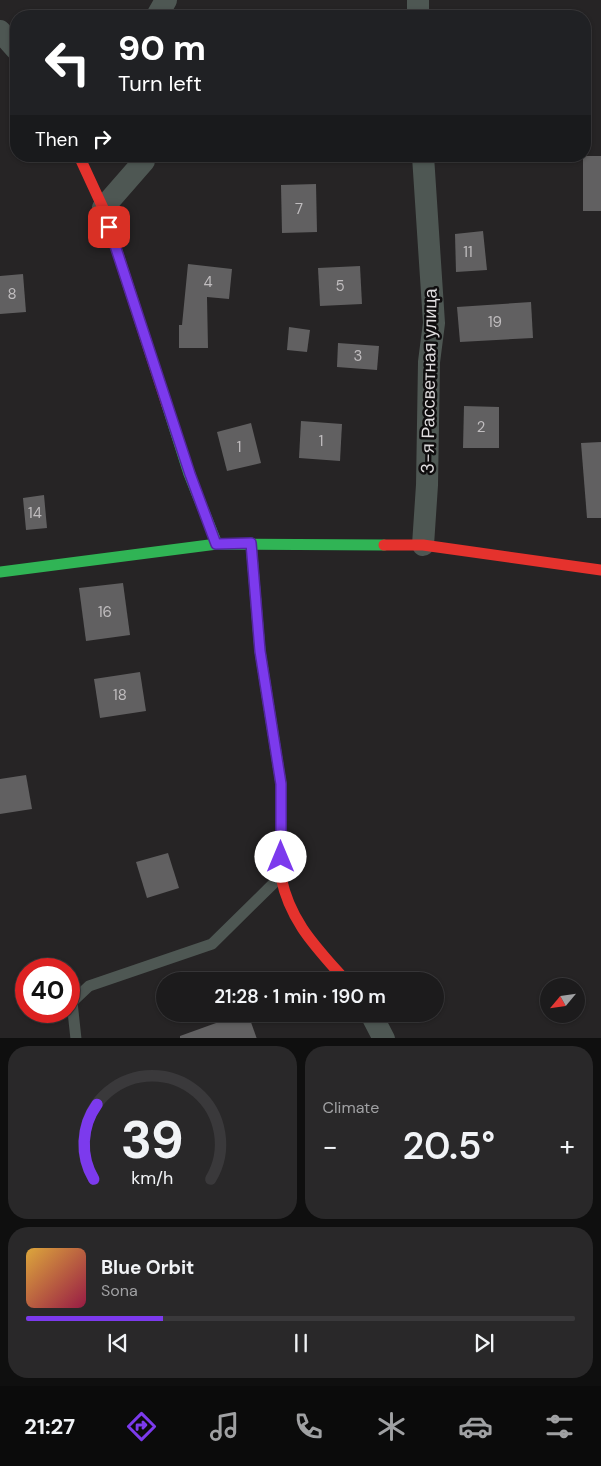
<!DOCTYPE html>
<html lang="en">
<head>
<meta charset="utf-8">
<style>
  body { margin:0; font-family:"DM Sans",sans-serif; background:#292829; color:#f1f3f6; height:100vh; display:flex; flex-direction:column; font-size:19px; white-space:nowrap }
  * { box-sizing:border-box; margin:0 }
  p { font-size:16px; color:#a0a1a3 }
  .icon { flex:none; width:28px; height:28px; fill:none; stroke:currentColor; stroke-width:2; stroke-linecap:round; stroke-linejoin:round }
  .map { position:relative; height:1038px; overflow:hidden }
  .panel { display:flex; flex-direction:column; gap:8px; padding:8px; background:#0f0f0f; flex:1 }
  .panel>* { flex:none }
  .banner { position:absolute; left:10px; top:10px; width:581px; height:152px; border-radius:20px; box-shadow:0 1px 4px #0004,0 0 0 1px #3a393b; background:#202124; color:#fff; overflow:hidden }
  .needle { width:32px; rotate:241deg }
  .tools { position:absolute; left:540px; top:978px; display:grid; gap:10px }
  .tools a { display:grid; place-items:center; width:45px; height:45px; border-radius:50%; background:#1c1b1c; box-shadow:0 1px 4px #0004,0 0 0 1px #3a393b; font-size:25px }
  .speed { position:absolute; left:15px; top:958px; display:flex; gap:10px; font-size:25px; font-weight:700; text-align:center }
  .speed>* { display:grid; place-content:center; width:65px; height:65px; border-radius:50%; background:#1c1b1c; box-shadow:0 1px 4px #0004,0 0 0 1px #3a393b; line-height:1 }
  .speed .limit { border:8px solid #d22; background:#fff; color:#111 }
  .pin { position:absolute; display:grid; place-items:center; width:42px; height:42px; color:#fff; margin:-21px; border-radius:10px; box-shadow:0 2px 8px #0006 }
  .me { position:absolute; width:55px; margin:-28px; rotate:0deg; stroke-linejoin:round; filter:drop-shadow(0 0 4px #0008) }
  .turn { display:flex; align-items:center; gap:18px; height:105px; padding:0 25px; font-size:22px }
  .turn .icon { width:65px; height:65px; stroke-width:2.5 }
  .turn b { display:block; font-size:35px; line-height:42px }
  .then { display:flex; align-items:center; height:48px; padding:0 25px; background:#0003; gap:10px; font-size:19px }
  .big { font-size:38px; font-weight:600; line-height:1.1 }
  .panel .widget { flex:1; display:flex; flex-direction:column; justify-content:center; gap:8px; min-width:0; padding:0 18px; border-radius:20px; background:#292829 }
  .panel .dial { align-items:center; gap:0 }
  .dial svg { height:130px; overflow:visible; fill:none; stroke:#3a393b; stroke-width:7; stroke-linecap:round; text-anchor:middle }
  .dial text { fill:#f1f3f6; stroke:none }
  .song { display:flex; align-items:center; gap:15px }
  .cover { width:60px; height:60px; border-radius:8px; background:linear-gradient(135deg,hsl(40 70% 55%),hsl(340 70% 35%)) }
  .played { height:5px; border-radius:2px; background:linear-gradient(90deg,#7c3aed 25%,#3a393b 25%) }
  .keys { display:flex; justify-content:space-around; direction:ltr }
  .heat { display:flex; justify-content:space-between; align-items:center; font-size:28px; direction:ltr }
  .panel .tiles { flex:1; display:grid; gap:8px; grid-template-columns:1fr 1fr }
  .widget:last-child { grid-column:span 2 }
  .trip { position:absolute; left:156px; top:972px; width:288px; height:50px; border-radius:25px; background:#1c1b1c; box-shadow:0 1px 4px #0004,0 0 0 1px #3a393b; font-weight:600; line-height:50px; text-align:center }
  .tab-bar { display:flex; height:80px; justify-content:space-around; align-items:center; background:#0b0b0b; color:#a0a1a3 }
  .tab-bar .icon { width:35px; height:35px }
  .tab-bar .current { color:#7c3aed }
  .tab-bar b { font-size:22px; color:#f1f3f6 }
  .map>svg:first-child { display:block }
  .building { fill:#616061 }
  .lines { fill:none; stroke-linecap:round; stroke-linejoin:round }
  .lane { stroke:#4e5753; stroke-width:11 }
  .street { stroke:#4e5753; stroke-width:22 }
  .fast { stroke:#30b455; stroke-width:11 }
  .jam { stroke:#e5322d; stroke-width:11 }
  .route-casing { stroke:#51269a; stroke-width:12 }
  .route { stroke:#7c3aed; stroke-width:9 }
  .labels { text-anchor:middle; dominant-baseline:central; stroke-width:5; stroke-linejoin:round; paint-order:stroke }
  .number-label { font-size:15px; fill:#c0bdbf }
  .street-label { font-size:18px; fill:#dfdcde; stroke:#0f0d0e }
</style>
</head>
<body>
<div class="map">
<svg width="601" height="1039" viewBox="0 0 601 1039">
  <rect width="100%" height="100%" fill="#262425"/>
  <!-- building -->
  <g class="building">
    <rect x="583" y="156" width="18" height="55"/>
    <path d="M316 184 317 232 282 233 281 185Z"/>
    <path d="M483 231 487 270 456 272 455 234Z"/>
    <path d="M188 264 232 269 229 299 207 297 208 348H179V325H182Z"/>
    <path d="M360 266 362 304 320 306 318 268Z"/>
    <path d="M23 274 26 312 0 314V276Z"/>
    <path d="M531 302 533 338 460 342 457 307Z"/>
    <path d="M289 327 310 330 307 352 287 350Z"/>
    <path d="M338 343 379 346 377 370 337 367Z"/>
    <path d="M464 406 499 407V448H463Z"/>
    <path d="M301 421 342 424 340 461 299 458Z"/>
    <path d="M251 423 261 463 227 471 217 432Z"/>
    <path d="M601 442V518H587L581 443Z"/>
    <path d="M44 495 47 528 26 530 23 498Z"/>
    <path d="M123 583 130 635 86 641 79 588Z"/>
    <path d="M140 672 146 711 100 718 94 679Z"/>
    <path d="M26 775 32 809 0 814V779Z"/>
    <path d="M168 853 179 888 147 898 136 862Z"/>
    <path d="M241 1014H248L257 1039H180V1036Z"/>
  </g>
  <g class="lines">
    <!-- lane -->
    <path class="lane" d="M76 1039 72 1002 89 986 212 944 281 876"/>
    <!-- street -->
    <g class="street">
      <path d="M418 0V16"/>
      <path d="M157 16 166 0"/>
      <path d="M0 31 16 49"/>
      <path d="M103 208 144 161V156"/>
      <path d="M423 545 427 485 429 362 434 323 423 156"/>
      <path d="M371 1014 384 1039"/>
    </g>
    <!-- fast -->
    <g class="fast">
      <path d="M167 405 189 474 217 544"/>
      <path d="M251 543 260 651 281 784V843"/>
      <path d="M0 572 217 544 384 545"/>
    </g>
    <!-- jam -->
    <g class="jam">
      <path d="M79 156 103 208 167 405"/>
      <path d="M384 545H423L601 570"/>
      <path d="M281 843C281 854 279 867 281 877 290 922 317 948 346 981"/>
    </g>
  </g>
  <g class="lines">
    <defs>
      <path id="route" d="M109 227 190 474 216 544 251 543 260 651 281 784V857"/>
    </defs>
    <!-- route casing -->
    <use href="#route" class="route-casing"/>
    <!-- route -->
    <use href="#route" class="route"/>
  </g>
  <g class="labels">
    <!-- number labels -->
    <g class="number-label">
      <text x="299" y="209">7</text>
      <text x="468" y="252">11</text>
      <text x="208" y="282">4</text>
      <text x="340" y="286">5</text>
      <text x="12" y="294">8</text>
      <text x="495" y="322">19</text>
      <text x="358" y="356">3</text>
      <text x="481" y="427">2</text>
      <text x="321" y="441">1</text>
      <text x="239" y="447">1</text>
      <text x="35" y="513">14</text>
      <text x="105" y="612">16</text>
      <text x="120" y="695">18</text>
    </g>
    <!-- street labels -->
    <g class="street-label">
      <text transform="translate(429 381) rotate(-89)">3-я Рассветная улица</text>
    </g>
  </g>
</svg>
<div class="tools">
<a><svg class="needle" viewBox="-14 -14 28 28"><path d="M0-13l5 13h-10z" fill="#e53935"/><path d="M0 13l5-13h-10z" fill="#a0a1a3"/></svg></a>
</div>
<div class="speed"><div class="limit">40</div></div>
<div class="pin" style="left:109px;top:227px;background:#d93025"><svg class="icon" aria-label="arrive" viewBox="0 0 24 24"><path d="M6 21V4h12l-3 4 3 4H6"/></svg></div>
<svg class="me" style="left:281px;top:857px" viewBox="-20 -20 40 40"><circle r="19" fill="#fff"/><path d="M0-13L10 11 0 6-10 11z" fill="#7c3aed"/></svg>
<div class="trip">21:28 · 1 min · 190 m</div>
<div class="banner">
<div class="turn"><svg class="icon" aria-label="left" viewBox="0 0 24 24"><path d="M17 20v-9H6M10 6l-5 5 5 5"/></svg><div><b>90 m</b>Turn left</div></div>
<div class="then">Then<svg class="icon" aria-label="right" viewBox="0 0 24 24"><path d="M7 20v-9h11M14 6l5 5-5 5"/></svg></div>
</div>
</div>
<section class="panel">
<div class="tiles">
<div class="widget dial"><svg viewBox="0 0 100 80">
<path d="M14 69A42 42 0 1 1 86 69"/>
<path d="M14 69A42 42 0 0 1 16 23" stroke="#7c3aed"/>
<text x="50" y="56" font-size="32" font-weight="700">39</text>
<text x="50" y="72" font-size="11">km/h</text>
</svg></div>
<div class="widget"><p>Climate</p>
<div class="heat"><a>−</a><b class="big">20.5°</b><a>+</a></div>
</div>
<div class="widget">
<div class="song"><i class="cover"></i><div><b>Blue Orbit</b><p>Sona</p></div></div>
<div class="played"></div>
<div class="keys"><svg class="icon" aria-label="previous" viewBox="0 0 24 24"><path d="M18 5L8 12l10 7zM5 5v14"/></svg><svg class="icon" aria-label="pause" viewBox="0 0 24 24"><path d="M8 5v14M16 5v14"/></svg><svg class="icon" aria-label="next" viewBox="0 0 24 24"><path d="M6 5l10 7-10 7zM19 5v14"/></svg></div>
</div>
</div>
</section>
<nav class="tab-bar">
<b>21:27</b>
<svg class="icon current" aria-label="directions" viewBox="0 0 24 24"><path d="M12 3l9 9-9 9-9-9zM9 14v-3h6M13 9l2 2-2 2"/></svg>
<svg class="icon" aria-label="music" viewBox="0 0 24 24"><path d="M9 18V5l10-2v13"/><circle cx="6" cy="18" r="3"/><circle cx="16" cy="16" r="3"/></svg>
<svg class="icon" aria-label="phone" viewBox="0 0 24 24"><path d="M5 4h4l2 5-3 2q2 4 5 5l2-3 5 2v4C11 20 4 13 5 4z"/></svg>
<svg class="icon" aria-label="climate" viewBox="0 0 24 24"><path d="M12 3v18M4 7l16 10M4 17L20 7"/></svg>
<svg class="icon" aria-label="car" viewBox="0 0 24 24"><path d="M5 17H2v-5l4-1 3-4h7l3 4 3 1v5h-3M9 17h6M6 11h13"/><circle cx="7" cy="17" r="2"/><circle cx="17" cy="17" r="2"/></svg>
<svg class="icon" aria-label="filters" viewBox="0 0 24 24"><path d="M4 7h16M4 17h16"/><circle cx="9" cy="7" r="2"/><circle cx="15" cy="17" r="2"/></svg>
</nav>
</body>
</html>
